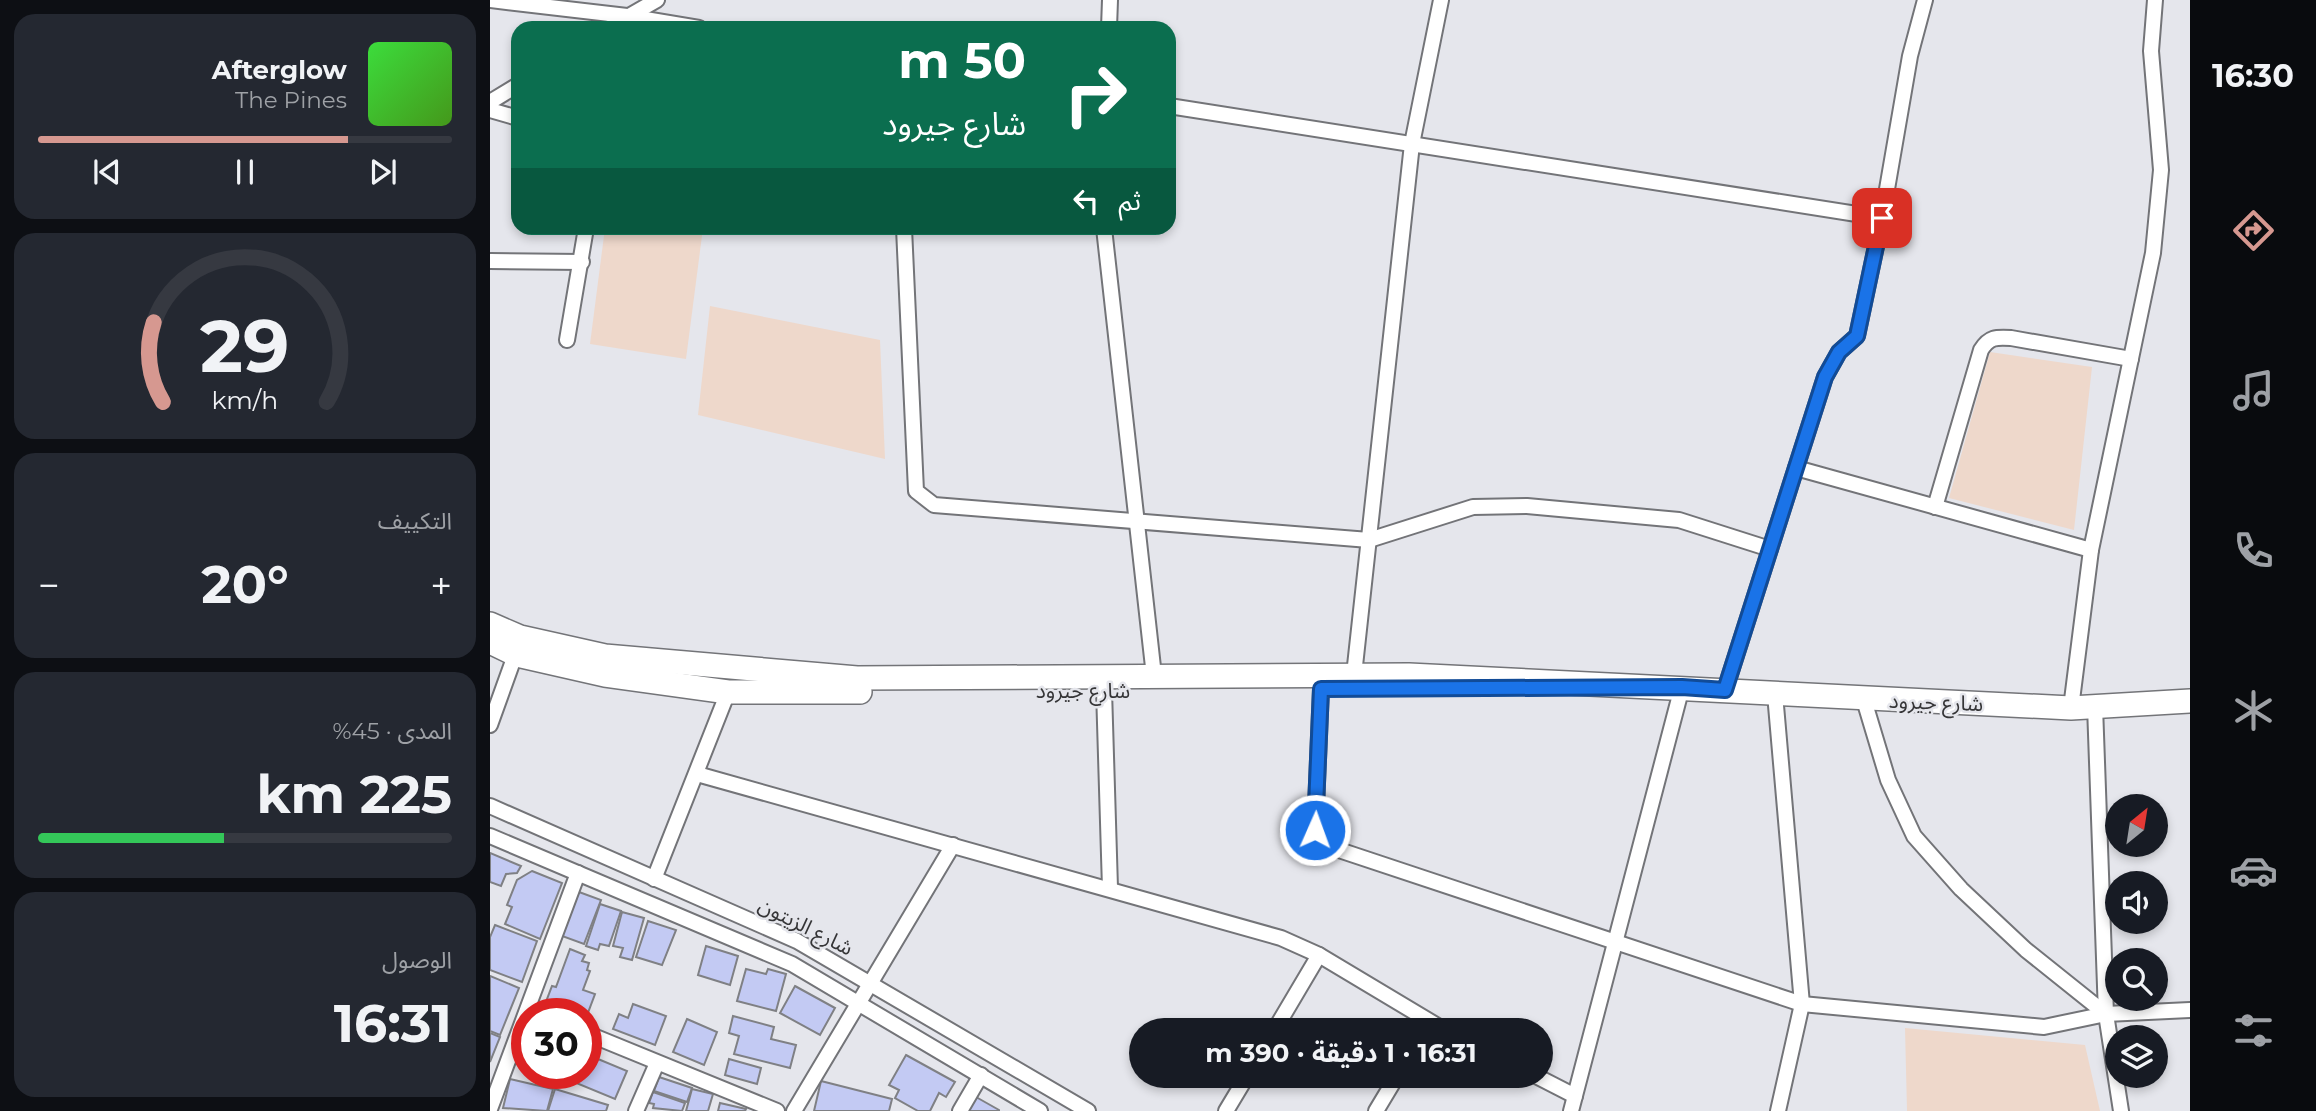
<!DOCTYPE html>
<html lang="ar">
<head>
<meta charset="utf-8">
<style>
  body { margin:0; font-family:Montserrat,"Noto Sans Arabic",sans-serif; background:#242831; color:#f1f3f6; direction:rtl; height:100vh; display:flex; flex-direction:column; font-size:26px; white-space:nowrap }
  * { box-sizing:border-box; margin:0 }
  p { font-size:23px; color:#9ea1a6 }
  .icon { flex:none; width:38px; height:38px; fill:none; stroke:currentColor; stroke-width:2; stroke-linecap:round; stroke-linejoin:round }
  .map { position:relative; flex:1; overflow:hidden; direction:ltr }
  .side { display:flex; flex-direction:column; gap:14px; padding:14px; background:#0d0f14; width:490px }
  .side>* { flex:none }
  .top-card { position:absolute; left:21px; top:21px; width:665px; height:214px; border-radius:21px; box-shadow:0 4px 10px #0003; direction:rtl; background:#0b6e4f; color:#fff; overflow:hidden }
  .needle { width:46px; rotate:30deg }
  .controls { position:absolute; left:1615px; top:794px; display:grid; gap:14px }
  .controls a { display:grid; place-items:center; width:63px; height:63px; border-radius:50%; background:#171b24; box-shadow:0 4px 10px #0003; font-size:35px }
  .speed { position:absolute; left:21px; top:998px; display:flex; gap:14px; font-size:35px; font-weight:700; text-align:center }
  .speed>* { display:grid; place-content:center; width:91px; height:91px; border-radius:50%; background:#171b24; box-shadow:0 4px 10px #0003; line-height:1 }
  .speed .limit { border:10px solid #d22; background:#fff; color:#111 }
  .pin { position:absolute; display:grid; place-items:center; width:60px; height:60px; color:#fff; margin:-30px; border-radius:14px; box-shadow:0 4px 10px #0006 }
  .me { position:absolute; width:77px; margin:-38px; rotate:2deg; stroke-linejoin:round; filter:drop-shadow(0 0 5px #0008) }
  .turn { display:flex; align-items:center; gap:24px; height:147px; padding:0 35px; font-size:32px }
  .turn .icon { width:91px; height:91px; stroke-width:2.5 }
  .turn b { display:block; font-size:49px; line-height:60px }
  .then { display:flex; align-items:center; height:66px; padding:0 35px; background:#0003; gap:14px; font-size:26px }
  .big { font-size:52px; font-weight:700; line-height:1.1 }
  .side .tile { flex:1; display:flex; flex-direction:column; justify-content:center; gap:10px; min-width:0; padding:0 24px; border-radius:21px; background:#242831 }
  .side .dial { align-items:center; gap:0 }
  .dial svg { height:182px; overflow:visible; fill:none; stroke:#363941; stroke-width:7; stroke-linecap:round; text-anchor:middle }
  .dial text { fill:#f1f3f6; stroke:none }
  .song { display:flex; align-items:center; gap:21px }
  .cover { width:84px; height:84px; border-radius:10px; background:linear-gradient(135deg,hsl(120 70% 55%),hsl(100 70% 35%)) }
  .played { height:7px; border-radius:4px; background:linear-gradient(90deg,#d69890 75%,#363941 75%) }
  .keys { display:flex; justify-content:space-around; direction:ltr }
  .heat { display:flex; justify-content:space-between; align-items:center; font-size:38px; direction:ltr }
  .charge { height:10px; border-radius:5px; background:linear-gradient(90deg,#34c759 45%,#363941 0) }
  .trip { position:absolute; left:639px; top:1018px; width:424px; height:70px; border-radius:35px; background:#171b24; box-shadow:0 4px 10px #0003; font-weight:700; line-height:70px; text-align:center; direction:rtl }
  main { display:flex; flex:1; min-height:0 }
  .tab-bar { display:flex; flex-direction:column; width:126px; justify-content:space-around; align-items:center; background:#090b0e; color:#9ea1a6 }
  .tab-bar .icon { width:49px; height:49px }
  .tab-bar .active { color:#d69890 }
  .tab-bar b { font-size:32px; color:#f1f3f6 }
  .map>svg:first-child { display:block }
  .education { fill:#eed8cb }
  .building { fill:#c3caf3; stroke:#7f8084; stroke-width:2 }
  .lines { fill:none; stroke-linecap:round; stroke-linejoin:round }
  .minor-casing { stroke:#737478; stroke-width:18 }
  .primary-casing { stroke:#737478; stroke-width:26 }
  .minor { stroke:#fff; stroke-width:14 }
  .primary { stroke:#fff; stroke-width:23 }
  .route-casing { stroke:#114b97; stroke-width:18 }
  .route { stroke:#1a73e8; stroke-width:12 }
  .labels { text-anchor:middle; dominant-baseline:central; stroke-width:5; stroke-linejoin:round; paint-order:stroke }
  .street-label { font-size:21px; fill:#353537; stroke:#e5e6ec }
</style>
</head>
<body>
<main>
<nav class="tab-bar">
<b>16:30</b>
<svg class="icon active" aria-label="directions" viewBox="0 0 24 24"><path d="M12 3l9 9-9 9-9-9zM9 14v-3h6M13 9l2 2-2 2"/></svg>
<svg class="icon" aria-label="music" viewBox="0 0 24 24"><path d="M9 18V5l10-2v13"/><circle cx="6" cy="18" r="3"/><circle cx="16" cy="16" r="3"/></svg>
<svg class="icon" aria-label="phone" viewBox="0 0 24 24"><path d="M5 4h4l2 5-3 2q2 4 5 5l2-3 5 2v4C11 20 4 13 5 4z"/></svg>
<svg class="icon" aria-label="climate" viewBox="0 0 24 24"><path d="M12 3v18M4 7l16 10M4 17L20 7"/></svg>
<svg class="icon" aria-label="car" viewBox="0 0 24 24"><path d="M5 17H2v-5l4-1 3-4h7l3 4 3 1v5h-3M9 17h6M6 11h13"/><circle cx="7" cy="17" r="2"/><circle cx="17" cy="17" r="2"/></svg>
<svg class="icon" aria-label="filters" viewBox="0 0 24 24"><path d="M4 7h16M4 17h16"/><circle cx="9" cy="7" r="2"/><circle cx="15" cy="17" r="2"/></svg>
</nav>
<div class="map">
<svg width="1700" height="1111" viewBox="0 0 1700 1111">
  <rect width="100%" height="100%" fill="#e5e6ec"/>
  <!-- education -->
  <g class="education">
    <path d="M115 228H213L196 359 100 344Z"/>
    <path d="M220 306 390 340 395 459 208 415Z"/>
    <path d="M1500 352 1602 367 1584 530 1459 498Z"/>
    <path d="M1415 1028 1595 1045 1610 1111H1417Z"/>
  </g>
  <!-- building -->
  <g class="building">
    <path d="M0 853 31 866 27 873 16 874 11 886 0 882Z"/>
    <path d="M42 871 72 883 50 939 15 924 22 907 17 905 27 880Z"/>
    <path d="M89 892 111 900 94 944 72 936Z"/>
    <path d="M110 904 131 911 119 946 110 944 108 950 96 946Z"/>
    <path d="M132 912 154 918 142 960 130 957 133 948 123 946Z"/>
    <path d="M158 921 186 930 172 965 146 957Z"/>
    <path d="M5 925 47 941 32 982 0 970V937Z"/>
    <path d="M216 946 248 956 240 985 208 975Z"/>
    <path d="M80 949 95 955 92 961 99 963 97 970 100 971 93 990 105 994 96 1018V1013H72L54 1007 62 986 66 987Z"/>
    <path d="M256 969 276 974 278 969 296 974 286 1011 247 1001Z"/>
    <path d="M0 976 29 988 10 1035 0 1031Z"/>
    <path d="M305 986 345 1008 330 1035 290 1013Z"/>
    <path d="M143 1004 176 1016 165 1045 123 1029 129 1014 138 1018Z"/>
    <path d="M243 1016 284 1027 281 1039 306 1045 300 1068 244 1054 249 1036 239 1033Z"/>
    <path d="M197 1019 227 1032 214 1065 183 1052Z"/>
    <path d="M37 1030V1063L25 1059Z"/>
    <path d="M0 1033 10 1037 0 1062Z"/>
    <path d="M96 1054 137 1071 125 1099 79 1080 82 1073H96Z"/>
    <path d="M416 1055 465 1082 456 1097 449 1093 440 1111H428L405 1098 409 1090 399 1085Z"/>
    <path d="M239 1059 271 1068 267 1084 235 1075Z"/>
    <path d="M169 1077 202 1088 197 1102 164 1091Z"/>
    <path d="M20 1079 63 1089 57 1111 13 1108Z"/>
    <path d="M331 1081 402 1099 399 1111H324Z"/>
    <path d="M65 1089 118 1105 116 1111H58Z"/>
    <path d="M202 1089 223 1094 218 1111H196Z"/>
    <path d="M163 1092 195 1103 192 1111 163 1108 164 1104 159 1103Z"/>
    <path d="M486 1097 509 1110V1111H478Z"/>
    <path d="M230 1103 256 1109 255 1111H228Z"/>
  </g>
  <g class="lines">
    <defs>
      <g id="minor">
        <path d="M0 0 137 16 209 28"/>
        <path d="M118 28 167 0"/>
        <path d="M619 28 620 0"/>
        <path d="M0 102 28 85"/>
        <path d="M679 106 1392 218"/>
        <path d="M0 110 28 118"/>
        <path d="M414 228 426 491 444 505 879 540 983 507 1037 506 1189 520 1280 549"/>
        <path d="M614 228 664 676"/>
        <path d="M0 261 92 262"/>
        <path d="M77 340 96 228"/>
        <path d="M1306 468 1601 550"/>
        <path d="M1445 507 1491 350C1499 337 1506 337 1521 338L1641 359"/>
        <path d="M864 675 922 144 951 0"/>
        <path d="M831 689 825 830 829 839 840 847 1312 1004 1554 1027 1616 1014 1700 1010"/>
        <path d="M614 690 620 888"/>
        <path d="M1235 690 1335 377 1349 352 1367 336 1392 218 1420 56 1435 0"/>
        <path d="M1285 694 1312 1004 1288 1111"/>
        <path d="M1374 700 1398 780 1424 836 1471 889 1536 950 1616 1014"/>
        <path d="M1605 706 1616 1014 1631 1111"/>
        <path d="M1581 708 1601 550 1663 253 1671 170 1661 51 1665 0"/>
        <path d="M0 725 28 647"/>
        <path d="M207 774 791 938 829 955 956 1031"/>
        <path d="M0 806 307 941 598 1111"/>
        <path d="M0 836 302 964 550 1111"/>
        <path d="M164 879 238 692"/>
        <path d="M784 1031 829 955"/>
        <path d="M96 1033 287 1111"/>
        <path d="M1046 1076 1085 1096"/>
        <path d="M0 1109 88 873"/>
        <path d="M146 1111 167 1063"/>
        <path d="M304 1111 463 845"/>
        <path d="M470 1111 491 1075"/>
        <path d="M736 1111 757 1076"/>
        <path d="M886 1111 907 1076"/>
        <path d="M1081 1111 1192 687"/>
      </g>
      <g id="primary">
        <path d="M0 624 30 637 115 656 367 678 919 675 1581 708 1700 701"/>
        <path d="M0 642 27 655 115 675 238 692H370"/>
      </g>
    </defs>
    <!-- minor casing -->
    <use href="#minor" class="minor-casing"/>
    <!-- primary casing -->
    <use href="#primary" class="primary-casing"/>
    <!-- minor -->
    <use href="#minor" class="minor"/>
    <!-- primary -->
    <use href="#primary" class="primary"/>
  </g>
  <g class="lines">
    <defs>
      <path id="route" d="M825 830 831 689 1192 687 1235 690 1335 377 1349 352 1367 336 1392 218"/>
    </defs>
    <!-- route casing -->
    <use href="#route" class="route-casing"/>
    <!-- route -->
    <use href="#route" class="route"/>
  </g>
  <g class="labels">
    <!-- street labels -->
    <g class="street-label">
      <text x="593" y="690">شارع جيرود</text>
      <text transform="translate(1446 702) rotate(2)">شارع جيرود</text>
      <text transform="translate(316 926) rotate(27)">شارع الزيتون</text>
    </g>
  </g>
</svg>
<div class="controls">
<a><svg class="needle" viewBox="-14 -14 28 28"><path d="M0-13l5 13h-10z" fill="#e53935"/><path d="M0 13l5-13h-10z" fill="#9ea1a6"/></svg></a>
<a><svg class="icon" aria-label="sound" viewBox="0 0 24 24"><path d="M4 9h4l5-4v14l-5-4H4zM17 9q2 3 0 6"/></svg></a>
<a><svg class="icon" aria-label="search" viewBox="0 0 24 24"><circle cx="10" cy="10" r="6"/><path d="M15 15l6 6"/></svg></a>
<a><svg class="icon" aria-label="layers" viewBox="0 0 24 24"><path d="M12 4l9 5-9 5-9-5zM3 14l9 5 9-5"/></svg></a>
</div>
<div class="speed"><div class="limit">30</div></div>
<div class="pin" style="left:1392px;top:218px;background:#d93025"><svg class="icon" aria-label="arrive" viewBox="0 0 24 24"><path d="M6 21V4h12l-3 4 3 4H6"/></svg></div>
<svg class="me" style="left:825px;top:830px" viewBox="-20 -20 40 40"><circle r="17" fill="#1a73e8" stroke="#fff" stroke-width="3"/><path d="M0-11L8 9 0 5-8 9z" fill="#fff"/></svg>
<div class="trip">16:31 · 1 دقيقة · 390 m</div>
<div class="top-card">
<div class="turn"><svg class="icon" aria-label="right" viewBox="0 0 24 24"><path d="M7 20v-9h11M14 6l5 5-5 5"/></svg><div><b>50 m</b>شارع جيرود</div></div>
<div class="then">ثم<svg class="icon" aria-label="left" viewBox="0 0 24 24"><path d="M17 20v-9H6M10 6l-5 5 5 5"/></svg></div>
</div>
</div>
<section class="side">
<div class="tile">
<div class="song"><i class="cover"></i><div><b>Afterglow</b><p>The Pines</p></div></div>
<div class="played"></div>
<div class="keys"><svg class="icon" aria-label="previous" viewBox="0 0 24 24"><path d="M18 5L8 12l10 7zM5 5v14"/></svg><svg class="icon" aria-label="pause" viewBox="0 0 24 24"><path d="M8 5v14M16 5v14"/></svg><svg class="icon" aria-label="next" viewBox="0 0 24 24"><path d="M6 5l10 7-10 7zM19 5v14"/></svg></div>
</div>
<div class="tile dial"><svg viewBox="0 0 100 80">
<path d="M14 69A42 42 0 1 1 86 69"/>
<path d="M14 69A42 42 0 0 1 10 34" stroke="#d69890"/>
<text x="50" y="56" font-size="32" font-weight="700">29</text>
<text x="50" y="72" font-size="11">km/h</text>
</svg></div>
<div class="tile"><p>التكييف</p>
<div class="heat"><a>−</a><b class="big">20°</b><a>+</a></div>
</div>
<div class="tile"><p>المدى · 45%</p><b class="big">225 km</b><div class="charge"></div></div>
<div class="tile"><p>الوصول</p><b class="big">16:31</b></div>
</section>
</main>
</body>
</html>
